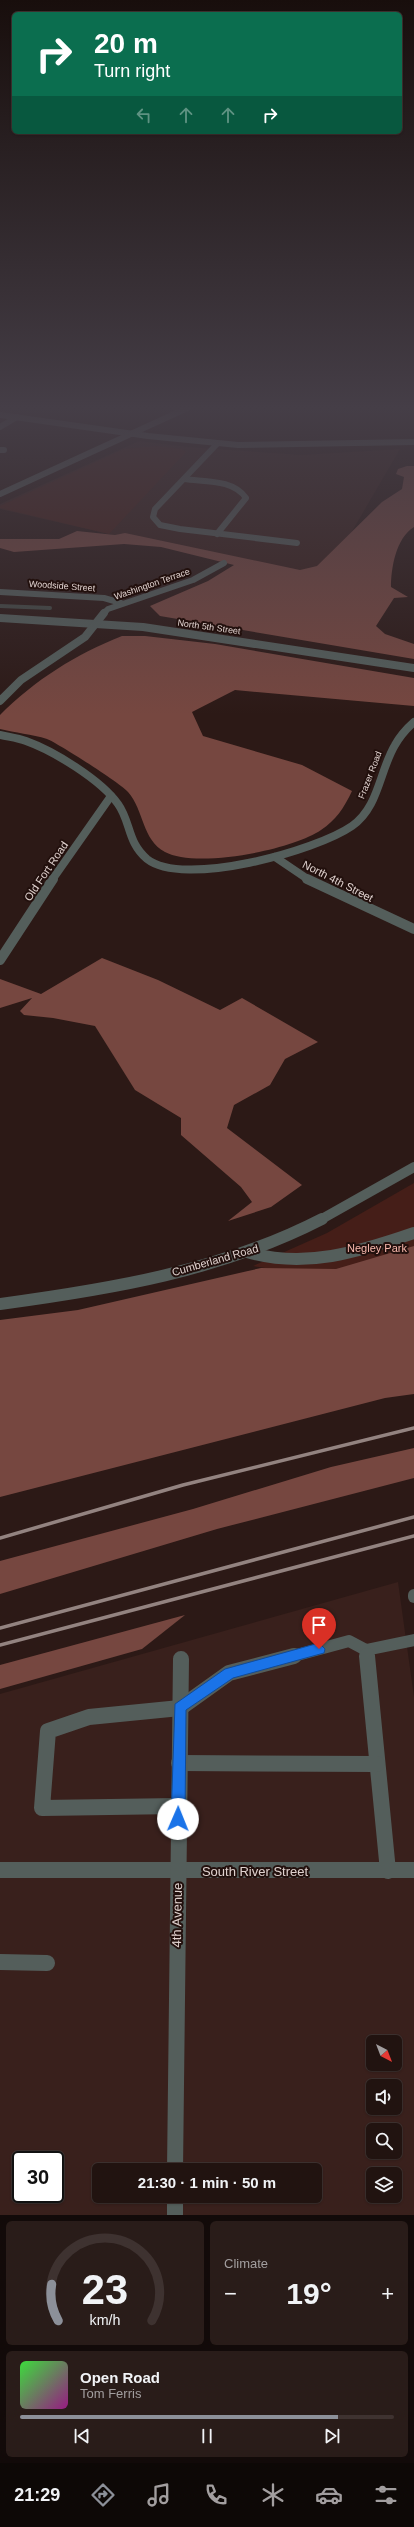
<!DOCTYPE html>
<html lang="en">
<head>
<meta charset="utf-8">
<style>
  body { margin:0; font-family:Arial,sans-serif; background:#291c19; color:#f1f3f6; height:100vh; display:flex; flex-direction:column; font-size:15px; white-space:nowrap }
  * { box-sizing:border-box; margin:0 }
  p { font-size:13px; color:#a29e9f }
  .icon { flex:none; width:22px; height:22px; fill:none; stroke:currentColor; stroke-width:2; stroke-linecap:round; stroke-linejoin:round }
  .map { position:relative; height:2215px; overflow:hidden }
  .drawer { display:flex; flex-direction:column; gap:6px; padding:6px; background:#120a09; flex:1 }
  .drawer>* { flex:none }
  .top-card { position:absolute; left:12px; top:12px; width:390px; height:122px; border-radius:6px; box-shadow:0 1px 3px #0004,0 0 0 1px #3e3230; background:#0b6e4f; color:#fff; overflow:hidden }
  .needle { width:26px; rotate:138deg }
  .tools { position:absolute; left:366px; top:2035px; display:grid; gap:8px }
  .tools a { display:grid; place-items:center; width:36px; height:36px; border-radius:6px; background:#211310; box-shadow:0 1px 3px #0004,0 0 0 1px #3e3230; font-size:20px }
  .speed { position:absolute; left:12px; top:2151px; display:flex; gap:8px; font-size:20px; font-weight:700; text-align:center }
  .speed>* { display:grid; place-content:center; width:52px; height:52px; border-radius:50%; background:#211310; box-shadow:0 1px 3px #0004,0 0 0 1px #3e3230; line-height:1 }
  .speed .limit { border:2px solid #111; border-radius:6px; background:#fff; color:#111 }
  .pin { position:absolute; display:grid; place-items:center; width:34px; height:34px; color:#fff; margin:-41px -17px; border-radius:50% 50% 50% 0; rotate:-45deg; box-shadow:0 0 4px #0007 }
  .pin .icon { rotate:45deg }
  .me { position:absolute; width:44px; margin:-22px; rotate:1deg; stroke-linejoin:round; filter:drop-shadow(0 0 3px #0008) }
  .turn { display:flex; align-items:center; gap:14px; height:84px; padding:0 16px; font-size:18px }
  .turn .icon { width:52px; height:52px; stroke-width:2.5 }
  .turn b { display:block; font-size:28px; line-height:34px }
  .lanes { display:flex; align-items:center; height:38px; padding:0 16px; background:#0003; justify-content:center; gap:20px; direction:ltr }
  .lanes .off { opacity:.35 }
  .big { font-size:30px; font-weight:700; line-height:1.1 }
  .drawer .widget { flex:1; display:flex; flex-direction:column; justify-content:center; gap:6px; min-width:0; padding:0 14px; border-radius:6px; background:#291c19 }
  .drawer .dial { align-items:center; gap:0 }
  .dial svg { height:104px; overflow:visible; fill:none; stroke:#3e3230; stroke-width:7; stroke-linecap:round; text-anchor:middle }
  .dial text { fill:#f1f3f6; stroke:none }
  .song { display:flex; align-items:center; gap:12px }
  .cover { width:48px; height:48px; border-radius:6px; background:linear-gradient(135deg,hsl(120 70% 55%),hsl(310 70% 35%)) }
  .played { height:4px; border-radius:2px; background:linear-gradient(90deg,#8c9099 85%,#3e3230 85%) }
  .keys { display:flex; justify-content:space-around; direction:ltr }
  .heat { display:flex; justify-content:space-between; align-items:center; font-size:22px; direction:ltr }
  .drawer .tiles { flex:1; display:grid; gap:6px; grid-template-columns:1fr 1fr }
  .widget:last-child { grid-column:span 2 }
  .trip { position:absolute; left:92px; top:2163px; width:230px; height:40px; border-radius:6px; background:#211310; box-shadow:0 1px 3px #0004,0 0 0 1px #3e3230; font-weight:700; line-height:40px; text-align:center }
  .menu { display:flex; height:64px; justify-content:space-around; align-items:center; background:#0d0806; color:#a29e9f }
  .menu .icon { width:28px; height:28px }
  .menu .selected { color:#8c9099 }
  .menu b { font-size:18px; color:#f1f3f6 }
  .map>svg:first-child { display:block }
  .built { fill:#39201c; fill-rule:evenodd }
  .green { fill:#451e18 }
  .forest { fill:#764740 }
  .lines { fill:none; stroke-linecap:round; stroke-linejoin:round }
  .stream { stroke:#444945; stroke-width:4 }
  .minor-far4 { stroke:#545e5b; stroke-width:6 }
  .minor-far3 { stroke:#545e5b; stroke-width:8 }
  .minor-far2 { stroke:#545e5b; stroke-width:10 }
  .minor-far1 { stroke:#545e5b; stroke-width:12 }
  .minor { stroke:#545e5b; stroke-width:16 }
  .rail { stroke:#938380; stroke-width:3.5 }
  .route { fill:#1a73e8; stroke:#114b97 }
  .labels { text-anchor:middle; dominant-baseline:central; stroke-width:4; stroke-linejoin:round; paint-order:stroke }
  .far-street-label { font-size:9px; fill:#e0d2cf; stroke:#22100d }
  .street-label { font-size:11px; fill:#e0d2cf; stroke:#22100d }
  .park-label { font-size:11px; fill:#f8b8ad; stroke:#22100d }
  .near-street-label { font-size:13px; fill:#e0d2cf; stroke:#22100d }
</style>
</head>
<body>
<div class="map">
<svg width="414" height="2215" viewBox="0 0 414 2215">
  <rect width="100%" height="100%" fill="#2c1916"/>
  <!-- built -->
  <g class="built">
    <path d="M139 441 188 447 302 455 400 449 326 576 109 534 0 509V504Z"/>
    <path d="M398 1582 414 1697V2215H0V1694ZM373 2042H395V2064H373ZM373 2086H395V2108H373ZM373 2130H395V2152H373ZM21 2160H55V2194H21ZM99 2170H315V2196H99ZM373 2174H395V2196H373Z"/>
  </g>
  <!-- green -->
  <g class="green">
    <path d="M156 446 182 449 186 452 109 534 0 508V506L124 449Z"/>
    <path d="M414 1183V1292L253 1266 327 1233Z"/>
  </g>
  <!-- forest -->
  <g class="forest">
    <path d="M407 466H414V527C396 538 391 568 391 587L408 597 394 598 376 626 385 634 414 644V659L160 616 150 606 208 581 234 565 161 547 124 544 14 552 0 548V539H59L77 531 115 535 125 533 300 570 317 566 382 502 402 489 404 477 396 474 398 469Z"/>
    <path d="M122 636H145L215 644 414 678V706L235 690 192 712 203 736 302 765 352 791C344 808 336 820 321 830 292 850 196 869 165 852 142 840 144 810 128 792 123 785 56 742 47 739 32 734 15 733 0 729V715C35 680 76 654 122 636Z"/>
    <path d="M102 958 158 980 220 1010 242 998 318 1042 285 1059 270 1085 234 1105 227 1128 302 1185 271 1207 228 1221 252 1202 241 1187 181 1135V1118L135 1090 95 1026 53 1018 24 1015 20 1011 32 998 0 1008V979L41 994Z"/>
    <path d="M414 1246V1394L385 1398 0 1497V1320L78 1310 261 1268 336 1269Z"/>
    <path d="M414 1448V1478L217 1529 0 1594V1561L193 1509 331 1467Z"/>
    <path d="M185 1615 142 1649 0 1689V1665Z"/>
  </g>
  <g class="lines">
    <!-- stream -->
    <path class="stream" d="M0 606 50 608"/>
    <!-- minor-far4 -->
    <g class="minor-far4">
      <path d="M0 415 148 436 238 445 414 442"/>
      <path d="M0 427 17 417"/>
      <path d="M217 444 155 509 153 517 160 525 180 529 297 543"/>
      <path d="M0 450H4"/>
      <path d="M184 479C205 482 233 479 246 498L217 534"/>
      <path d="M0 494 194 405"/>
      <path d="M0 592 104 598 121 603"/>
      <path d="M103 614 108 609 193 580 224 563"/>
    </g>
    <!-- minor-far3 -->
    <g class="minor-far3">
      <path d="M0 618 143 627 414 668"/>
      <path d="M0 701 21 680 85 637 104 613"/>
      <path d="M0 735C9 737 18 738 26 741 54 751 101 780 118 804 131 822 127 842 147 859 183 888 316 851 352 826 379 807 379 772 395 745 400 736 406 729 414 722"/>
      <path d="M275 857 309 880"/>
      <path d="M52 880 111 796"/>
    </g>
    <!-- minor-far2 -->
    <g class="minor-far2">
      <path d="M307 879 414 929"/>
      <path d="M0 960 53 879"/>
      <path d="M320 1220 414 1167"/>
    </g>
    <!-- minor-far1 -->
    <g class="minor-far1">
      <path d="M247 1252C305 1269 359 1252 414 1233"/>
      <path d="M0 1304C111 1289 221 1271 322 1219"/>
      <path d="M414 1595V1597"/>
      <path d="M366 1650 367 1657"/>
      <path d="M290 1657 349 1641 366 1650 414 1640"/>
    </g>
    <!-- minor -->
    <g class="minor">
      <path d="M367 1656 388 1871"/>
      <path d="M179 1763 377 1764"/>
      <path d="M178 1806 42 1808 48 1731 89 1717 180 1708 229 1673 294 1656"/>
      <path d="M0 1870H414"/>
      <path d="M0 1962 47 1963"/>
      <path d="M175 2170 181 1659"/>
      <path d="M175 2196V2215"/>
    </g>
    <!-- rail -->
    <g class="rail">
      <path d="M0 1538 183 1485 414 1428"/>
      <path d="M0 1628 414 1517"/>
      <path d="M0 1645 414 1536"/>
    </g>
  </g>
  <!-- sky -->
  <linearGradient id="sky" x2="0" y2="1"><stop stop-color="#180e0c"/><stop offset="0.57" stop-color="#453e47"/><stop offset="1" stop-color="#453e47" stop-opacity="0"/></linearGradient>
  <rect width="414" height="715" fill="url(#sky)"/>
  <!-- route -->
  <path class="route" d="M319 1643 325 1649 324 1653 233 1678 186 1710 185 1819 183 1823 178 1825 173 1823 171 1819 175 1704 225 1669Z"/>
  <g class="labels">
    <!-- far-street labels -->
    <g class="far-street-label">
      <text transform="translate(152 584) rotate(-19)">Washington Terrace</text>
      <text transform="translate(62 586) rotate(4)">Woodside Street</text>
      <text transform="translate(209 627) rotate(8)">North 5th Street</text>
      <text transform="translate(370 775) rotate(-69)">Frazer Road</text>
    </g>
    <!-- street labels -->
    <g class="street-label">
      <text transform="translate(46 871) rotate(-56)">Old Fort Road</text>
      <text transform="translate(338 881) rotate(27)">North 4th Street</text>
      <text transform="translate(215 1260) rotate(-16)">Cumberland Road</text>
    </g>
    <!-- park labels -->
    <g class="park-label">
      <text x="377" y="1248">Negley Park</text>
    </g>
    <!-- near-street labels -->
    <g class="near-street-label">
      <text x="255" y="1871">South River Street</text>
      <text transform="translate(177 1915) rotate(-89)">4th Avenue</text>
    </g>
  </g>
</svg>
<div class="tools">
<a><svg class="needle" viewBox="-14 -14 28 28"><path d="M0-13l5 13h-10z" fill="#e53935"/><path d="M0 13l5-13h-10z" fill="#a29e9f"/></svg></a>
<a><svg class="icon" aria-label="sound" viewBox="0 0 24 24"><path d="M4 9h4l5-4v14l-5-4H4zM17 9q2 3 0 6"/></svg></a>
<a><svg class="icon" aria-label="search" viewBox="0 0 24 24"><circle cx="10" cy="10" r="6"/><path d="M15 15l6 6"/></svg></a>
<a><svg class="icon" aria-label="layers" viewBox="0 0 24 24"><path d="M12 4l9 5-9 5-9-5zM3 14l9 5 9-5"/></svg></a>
</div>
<div class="speed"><div class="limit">30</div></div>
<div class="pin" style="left:319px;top:1649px;background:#d93025"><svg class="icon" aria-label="arrive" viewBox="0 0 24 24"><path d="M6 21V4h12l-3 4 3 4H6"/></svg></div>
<svg class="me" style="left:178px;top:1819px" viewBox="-20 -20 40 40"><circle r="19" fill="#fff"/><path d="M0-13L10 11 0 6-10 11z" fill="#1a73e8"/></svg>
<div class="trip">21:30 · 1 min · 50 m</div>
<div class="top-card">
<div class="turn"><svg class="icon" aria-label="right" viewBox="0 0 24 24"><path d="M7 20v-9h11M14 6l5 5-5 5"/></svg><div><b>20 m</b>Turn right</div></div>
<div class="lanes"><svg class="icon off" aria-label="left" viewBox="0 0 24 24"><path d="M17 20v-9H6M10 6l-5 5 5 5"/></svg><svg class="icon off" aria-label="ahead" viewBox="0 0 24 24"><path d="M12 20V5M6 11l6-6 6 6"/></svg><svg class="icon off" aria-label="ahead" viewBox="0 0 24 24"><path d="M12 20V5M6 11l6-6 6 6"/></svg><svg class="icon" aria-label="right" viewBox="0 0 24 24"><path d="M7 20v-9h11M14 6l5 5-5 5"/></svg></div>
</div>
</div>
<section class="drawer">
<div class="tiles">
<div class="widget dial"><svg viewBox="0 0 100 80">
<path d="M14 69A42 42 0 1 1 86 69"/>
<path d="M14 69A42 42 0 0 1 9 41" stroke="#8c9099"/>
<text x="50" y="56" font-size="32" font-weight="700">23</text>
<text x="50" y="72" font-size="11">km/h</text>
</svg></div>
<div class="widget"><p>Climate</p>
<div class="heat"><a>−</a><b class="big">19°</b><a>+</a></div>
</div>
<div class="widget">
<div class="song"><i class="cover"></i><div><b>Open Road</b><p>Tom Ferris</p></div></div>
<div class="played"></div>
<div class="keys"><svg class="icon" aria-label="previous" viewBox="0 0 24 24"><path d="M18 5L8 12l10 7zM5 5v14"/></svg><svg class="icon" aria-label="pause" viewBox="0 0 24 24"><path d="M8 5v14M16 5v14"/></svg><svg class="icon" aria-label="next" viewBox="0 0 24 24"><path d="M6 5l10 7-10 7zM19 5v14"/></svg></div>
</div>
</div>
</section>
<nav class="menu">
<b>21:29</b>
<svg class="icon selected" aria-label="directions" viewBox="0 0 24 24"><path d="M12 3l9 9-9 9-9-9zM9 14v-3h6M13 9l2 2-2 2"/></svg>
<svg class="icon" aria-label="music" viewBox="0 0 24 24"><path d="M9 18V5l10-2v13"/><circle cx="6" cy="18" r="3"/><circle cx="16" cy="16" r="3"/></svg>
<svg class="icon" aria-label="phone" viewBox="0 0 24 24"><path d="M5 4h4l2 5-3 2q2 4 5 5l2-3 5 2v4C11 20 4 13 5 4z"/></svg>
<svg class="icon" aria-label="climate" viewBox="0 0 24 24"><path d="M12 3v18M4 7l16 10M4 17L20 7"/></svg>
<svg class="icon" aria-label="car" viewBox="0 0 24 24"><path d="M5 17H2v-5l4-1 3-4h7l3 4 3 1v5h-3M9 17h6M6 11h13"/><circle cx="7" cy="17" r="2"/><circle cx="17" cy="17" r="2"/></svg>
<svg class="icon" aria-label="filters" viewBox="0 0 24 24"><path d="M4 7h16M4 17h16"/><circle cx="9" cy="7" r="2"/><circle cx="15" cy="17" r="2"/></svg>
</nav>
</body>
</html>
